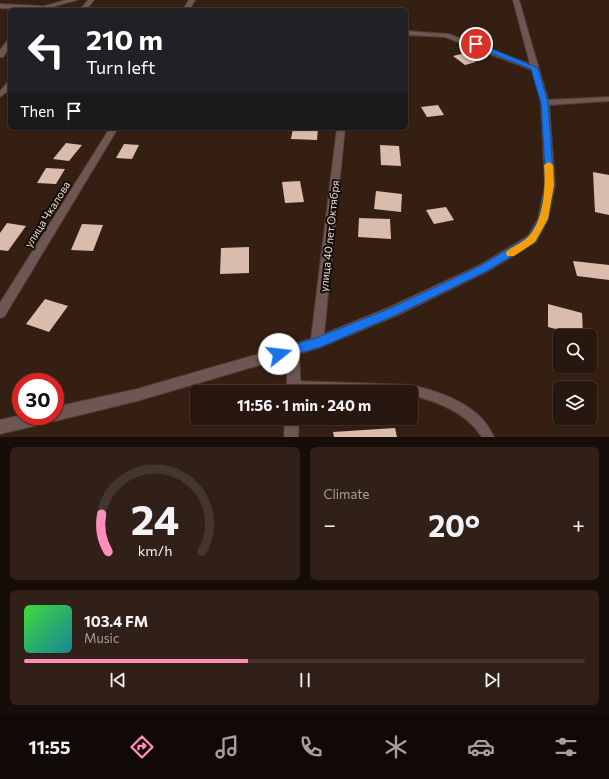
<!DOCTYPE html>
<html lang="en">
<head>
<meta charset="utf-8">
<style>
  body { margin:0; font-family:Commissioner,sans-serif; background:#302017; color:#f1f3f6; height:100vh; display:flex; flex-direction:column; font-size:15px; white-space:nowrap }
  * { box-sizing:border-box; margin:0 }
  p { font-size:13px; color:#a59f9e }
  .icon { flex:none; width:22px; height:22px; fill:none; stroke:currentColor; stroke-width:2; stroke-linecap:round; stroke-linejoin:round }
  .map { position:relative; height:437px; overflow:hidden }
  .side { display:flex; flex-direction:column; gap:10px; padding:10px; background:#160d08; flex:1 }
  .side>* { flex:none }
  .hud { position:absolute; left:8px; top:8px; width:400px; height:122px; border-radius:6px; box-shadow:0 1px 3px #0004,0 0 0 1px #44362e; background:#202124; color:#fff; overflow:hidden }
  .controls { position:absolute; left:553px; top:329px; display:grid; gap:8px }
  .controls a { display:grid; place-items:center; width:44px; height:44px; border-radius:6px; background:#28170e; box-shadow:0 1px 3px #0004,0 0 0 1px #44362e; font-size:20px }
  .speed { position:absolute; left:12px; top:373px; display:flex; gap:8px; font-size:20px; font-weight:700; text-align:center }
  .speed>* { display:grid; place-content:center; width:52px; height:52px; border-radius:50%; background:#28170e; box-shadow:0 1px 3px #0004,0 0 0 1px #44362e; line-height:1 }
  .speed .limit { border:6px solid #d22; background:#fff; color:#111 }
  .pin { position:absolute; display:grid; place-items:center; width:34px; height:34px; color:#fff; margin:-17px; border:2px solid #fff; border-radius:50%; box-shadow:0 1px 4px #0007 }
  .me { position:absolute; width:44px; margin:-22px; rotate:74deg; stroke-linejoin:round; filter:drop-shadow(0 0 3px #0008) }
  .turn { display:flex; align-items:center; gap:14px; height:84px; padding:0 12px; font-size:18px }
  .turn .icon { width:52px; height:52px; stroke-width:2.5 }
  .turn b { display:block; font-size:28px; line-height:34px }
  .then { display:flex; align-items:center; height:38px; padding:0 12px; background:#0003; gap:8px; font-size:15px }
  .big { font-size:30px; font-weight:700; line-height:1.1 }
  .side .tile { flex:1; display:flex; flex-direction:column; justify-content:center; gap:6px; min-width:0; padding:0 14px; border-radius:6px; background:#302017 }
  .side .dial { align-items:center; gap:0 }
  .dial svg { height:104px; overflow:visible; fill:none; stroke:#44362e; stroke-width:7; stroke-linecap:round; text-anchor:middle }
  .dial text { fill:#f1f3f6; stroke:none }
  .song { display:flex; align-items:center; gap:12px }
  .cover { width:48px; height:48px; border-radius:6px; background:linear-gradient(135deg,hsl(120 70% 55%),hsl(190 70% 35%)) }
  .played { height:4px; border-radius:2px; background:linear-gradient(90deg,#ff8eba 40%,#44362e 40%) }
  .keys { display:flex; justify-content:space-around; direction:ltr }
  .heat { display:flex; justify-content:space-between; align-items:center; font-size:22px; direction:ltr }
  .side .tiles { flex:1; display:grid; gap:10px; grid-template-columns:1fr 1fr }
  .tile:last-child { grid-column:span 2 }
  .trip { position:absolute; left:190px; top:385px; width:228px; height:40px; border-radius:6px; background:#28170e; box-shadow:0 1px 3px #0004,0 0 0 1px #44362e; font-weight:700; line-height:40px; text-align:center }
  .dock { display:flex; height:64px; justify-content:space-around; align-items:center; background:#100906; color:#a59f9e }
  .dock .icon { width:28px; height:28px }
  .dock .selected { color:#ff8eba }
  .dock b { font-size:18px; color:#f1f3f6 }
  .map>svg:first-child { display:block }
  .building { fill:#dabcad }
  .lines { fill:none; stroke-linecap:round; stroke-linejoin:round }
  .lane-casing { stroke:#523d32; stroke-width:2 }
  .street-casing { stroke:#523d32; stroke-width:2 }
  .lane { fill:#6e5652; fill-rule:evenodd }
  .street { fill:#6e5652; fill-rule:evenodd }
  .route { fill:#1a73e8; stroke:#114b97 }
  .slow { fill:#f59e0b }
  .labels { text-anchor:middle; dominant-baseline:central; stroke-width:4; stroke-linejoin:round; paint-order:stroke }
  .street-label { font-size:11px; fill:#eadbd3; stroke:#150c07 }
</style>
</head>
<body>
<div class="map">
<svg width="609" height="437" viewBox="0 0 609 437">
  <rect width="100%" height="100%" fill="#351f13"/>
  <!-- building -->
  <g class="building">
    <path d="M465 53 476 62 465 65 453 56Z"/>
    <path d="M438 105 444 115 427 117 421 107Z"/>
    <path d="M293 128H318L317 140 291 139Z"/>
    <path d="M66 143 82 145 69 161 53 159Z"/>
    <path d="M124 144 139 145 132 159 116 158Z"/>
    <path d="M380 145 399 146 401 166 381 165Z"/>
    <path d="M46 168 65 169 56 184 37 183Z"/>
    <path d="M593 172 609 175V215L595 212Z"/>
    <path d="M300 181 304 202 285 203 282 182Z"/>
    <path d="M376 191 402 194 401 212 374 209Z"/>
    <path d="M446 207 454 220 434 224 426 210Z"/>
    <path d="M359 218 390 219 391 239 358 237Z"/>
    <path d="M7 223 26 226 8 251 0 250V233Z"/>
    <path d="M82 224 103 225 93 251 71 250Z"/>
    <path d="M249 247V273L220 274 221 248Z"/>
    <path d="M573 261 609 265V280L577 276Z"/>
    <path d="M45 299 68 306 49 332 26 324Z"/>
    <path d="M548 304 582 313 583 336 548 327Z"/>
    <path d="M395 428 397 437H334L333 432Z"/>
  </g>
  <g class="lines">
    <defs>
      <g id="lane">
        <path d="M0 4 41 6 44 8 41 10 0 8Z"/>
        <path d="M295 381 411 385C442 392 480 405 494 437H482C466 412 438 402 411 395V392L295 391 291 390 290 386 291 382Z"/>
      </g>
      <g id="street">
        <path d="M66 0H77L41 10 38 8Z"/>
        <path d="M88 0H94L86 10H80Z"/>
        <path d="M189 0H195L189 10H183Z"/>
        <path d="M513 0H519L548 100 609 97V101L549 105 555 185 548 219 536 242 488 271 398 315 321 347 299 354 301 392H287V357L137 401 55 421 52 420 47 423 0 434V420L21 415 55 416V407L137 389 311 339 337 128H345L324 334 390 307 480 265 528 236 538 219 545 185 541 103 532 70 445 37 406 35V31L448 34 530 64Z"/>
        <path d="M10 39V46L3 57H0V50L8 40Z"/>
        <path d="M7 83H10V89L0 97V91Z"/>
        <path d="M110 128H118L4 317 0 318V303Z"/>
        <path d="M285 418H299L298 437H284Z"/>
      </g>
    </defs>
    <!-- lane casing -->
    <use href="#lane" class="lane-casing"/>
    <!-- street casing -->
    <use href="#street" class="street-casing"/>
    <!-- lane -->
    <use href="#lane" class="lane"/>
    <!-- street -->
    <use href="#street" class="street"/>
  </g>
  <!-- route -->
  <path class="route" d="M473 43H478L538 68 548 103 554 185 548 219 535 242 487 271 398 314 321 347 279 359 275 358 273 354 275 350 316 338 391 308 480 266 528 237 539 219 546 185 541 103 531 69 473 46Z"/>
  <!-- slow -->
  <path class="slow" d="M549 162 553 165 554 185 548 219 535 242 514 256H507L506 253 507 251C514 246 523 242 528 237 544 221 546 186 544 165Z"/>
  <g class="labels">
    <!-- street labels -->
    <g class="street-label">
      <text transform="translate(47 214) rotate(-58)">улица Чкалова</text>
      <text transform="translate(329 236) rotate(-84)">улица 40 лет Октября</text>
    </g>
  </g>
</svg>
<div class="controls">
<a><svg class="icon" aria-label="search" viewBox="0 0 24 24"><circle cx="10" cy="10" r="6"/><path d="M15 15l6 6"/></svg></a>
<a><svg class="icon" aria-label="layers" viewBox="0 0 24 24"><path d="M12 4l9 5-9 5-9-5zM3 14l9 5 9-5"/></svg></a>
</div>
<div class="speed"><div class="limit">30</div></div>
<div class="pin" style="left:476px;top:44px;background:#d93025"><svg class="icon" aria-label="arrive" viewBox="0 0 24 24"><path d="M6 21V4h12l-3 4 3 4H6"/></svg></div>
<svg class="me" style="left:279px;top:354px" viewBox="-20 -20 40 40"><circle r="19" fill="#fff"/><path d="M0-13L10 11 0 6-10 11z" fill="#1a73e8"/></svg>
<div class="trip">11:56 · 1 min · 240 m</div>
<div class="hud">
<div class="turn"><svg class="icon" aria-label="left" viewBox="0 0 24 24"><path d="M17 20v-9H6M10 6l-5 5 5 5"/></svg><div><b>210 m</b>Turn left</div></div>
<div class="then">Then<svg class="icon" aria-label="arrive" viewBox="0 0 24 24"><path d="M6 21V4h12l-3 4 3 4H6"/></svg></div>
</div>
</div>
<section class="side">
<div class="tiles">
<div class="tile dial"><svg viewBox="0 0 100 80">
<path d="M14 69A42 42 0 1 1 86 69"/>
<path d="M14 69A42 42 0 0 1 9 40" stroke="#ff8eba"/>
<text x="50" y="56" font-size="32" font-weight="700">24</text>
<text x="50" y="72" font-size="11">km/h</text>
</svg></div>
<div class="tile"><p>Climate</p>
<div class="heat"><a>−</a><b class="big">20°</b><a>+</a></div>
</div>
<div class="tile">
<div class="song"><i class="cover"></i><div><b>103.4 FM</b><p>Music</p></div></div>
<div class="played"></div>
<div class="keys"><svg class="icon" aria-label="previous" viewBox="0 0 24 24"><path d="M18 5L8 12l10 7zM5 5v14"/></svg><svg class="icon" aria-label="pause" viewBox="0 0 24 24"><path d="M8 5v14M16 5v14"/></svg><svg class="icon" aria-label="next" viewBox="0 0 24 24"><path d="M6 5l10 7-10 7zM19 5v14"/></svg></div>
</div>
</div>
</section>
<nav class="dock">
<b>11:55</b>
<svg class="icon selected" aria-label="directions" viewBox="0 0 24 24"><path d="M12 3l9 9-9 9-9-9zM9 14v-3h6M13 9l2 2-2 2"/></svg>
<svg class="icon" aria-label="music" viewBox="0 0 24 24"><path d="M9 18V5l10-2v13"/><circle cx="6" cy="18" r="3"/><circle cx="16" cy="16" r="3"/></svg>
<svg class="icon" aria-label="phone" viewBox="0 0 24 24"><path d="M5 4h4l2 5-3 2q2 4 5 5l2-3 5 2v4C11 20 4 13 5 4z"/></svg>
<svg class="icon" aria-label="climate" viewBox="0 0 24 24"><path d="M12 3v18M4 7l16 10M4 17L20 7"/></svg>
<svg class="icon" aria-label="car" viewBox="0 0 24 24"><path d="M5 17H2v-5l4-1 3-4h7l3 4 3 1v5h-3M9 17h6M6 11h13"/><circle cx="7" cy="17" r="2"/><circle cx="17" cy="17" r="2"/></svg>
<svg class="icon" aria-label="filters" viewBox="0 0 24 24"><path d="M4 7h16M4 17h16"/><circle cx="9" cy="7" r="2"/><circle cx="15" cy="17" r="2"/></svg>
</nav>
</body>
</html>
